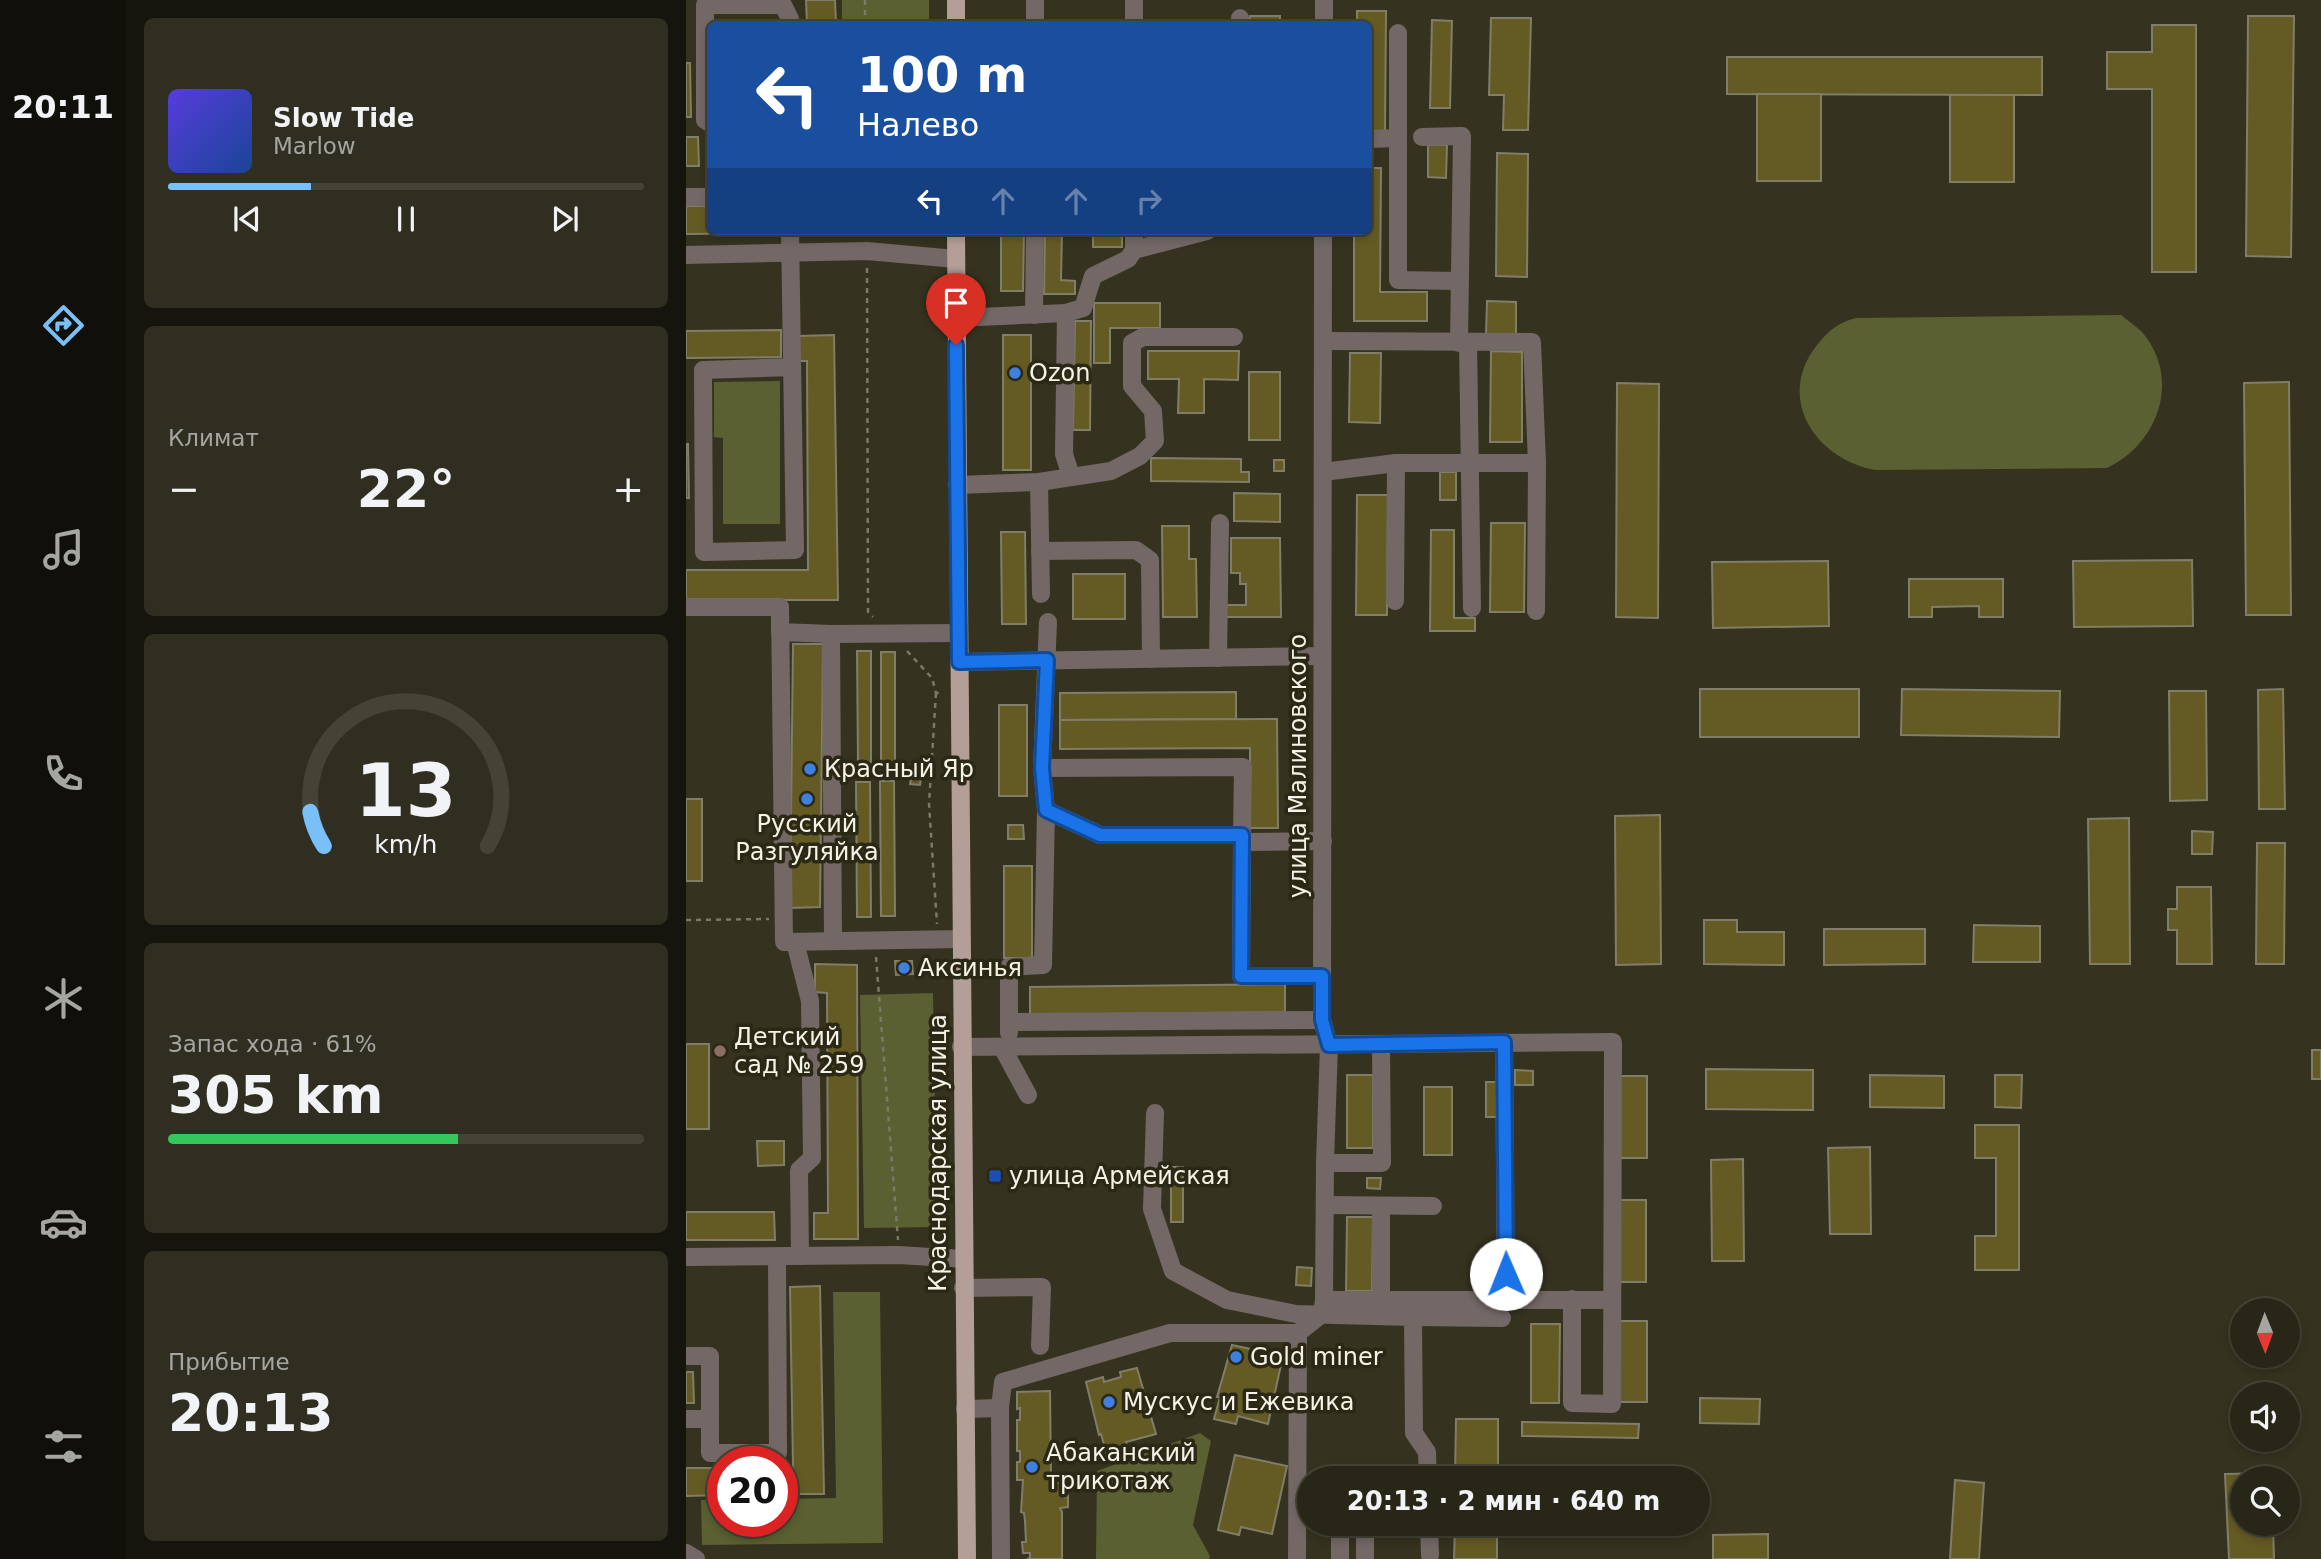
<!DOCTYPE html>
<html lang="ru">
<head>
<meta charset="utf-8">
<style>
  body { margin:0; font-family:"DejaVu Sans",sans-serif; background:#302e20; color:#f1f3f6; height:100vh; display:flex; flex-direction:column; font-size:26px; white-space:nowrap }
  * { box-sizing:border-box; margin:0 }
  p { font-size:23px; color:#a5a5a1 }
  .icon { flex:none; width:38px; height:38px; fill:none; stroke:currentColor; stroke-width:2; stroke-linecap:round; stroke-linejoin:round }
  .map { position:relative; flex:1; overflow:hidden }
  .details { display:flex; flex-direction:column; gap:18px; padding:18px; background:#16150d; width:560px }
  .details>* { flex:none }
  .top-card { position:absolute; left:21px; top:21px; width:665px; height:214px; border-radius:10px; box-shadow:0 4px 10px #0003,0 0 0 2px #444336; background:#1a4fa0; color:#fff; overflow:hidden }
  .needle { width:46px; rotate:179deg }
  .tools { position:absolute; left:1544px; top:1298px; display:grid; gap:14px }
  .tools a { display:grid; place-items:center; width:70px; height:70px; border-radius:50%; background:#282617; box-shadow:0 4px 10px #0003,0 0 0 2px #444336; font-size:35px }
  .speed { position:absolute; left:21px; top:1446px; display:flex; gap:14px; font-size:35px; font-weight:700; text-align:center }
  .speed>* { display:grid; place-content:center; width:91px; height:91px; border-radius:50%; background:#282617; box-shadow:0 4px 10px #0003,0 0 0 2px #444336; line-height:1 }
  .speed .limit { border:10px solid #d22; background:#fff; color:#111 }
  .pin { position:absolute; display:grid; place-items:center; width:60px; height:60px; color:#fff; margin:-72px -30px; border-radius:50% 50% 50% 0; rotate:-45deg; box-shadow:0 0 7px #0007 }
  .pin .icon { rotate:45deg }
  .me { position:absolute; width:77px; margin:-38px; rotate:359deg; stroke-linejoin:round; filter:drop-shadow(0 0 5px #0008) }
  .turn { display:flex; align-items:center; gap:24px; height:147px; padding:0 35px; font-size:32px }
  .turn .icon { width:91px; height:91px; stroke-width:2.5 }
  .turn b { display:block; font-size:49px; line-height:60px }
  .lanes { display:flex; align-items:center; height:66px; padding:0 35px; background:#0003; justify-content:center; gap:35px; direction:ltr }
  .lanes .off { opacity:.35 }
  .big { font-size:52px; font-weight:700; line-height:1.1 }
  .details .tile { flex:1; display:flex; flex-direction:column; justify-content:center; gap:10px; min-width:0; padding:0 24px; border-radius:10px; background:#302e20 }
  .details .dial { align-items:center; gap:0 }
  .dial svg { height:182px; overflow:visible; fill:none; stroke:#444336; stroke-width:7; stroke-linecap:round; text-anchor:middle }
  .dial text { fill:#f1f3f6; stroke:none }
  .song { display:flex; align-items:center; gap:21px }
  .cover { width:84px; height:84px; border-radius:10px; background:linear-gradient(135deg,hsl(250 70% 55%),hsl(220 70% 35%)) }
  .played { height:7px; border-radius:4px; background:linear-gradient(90deg,#79bff8 30%,#444336 30%) }
  .keys { display:flex; justify-content:space-around; direction:ltr }
  .heat { display:flex; justify-content:space-between; align-items:center; font-size:38px; direction:ltr }
  .charge { height:10px; border-radius:5px; background:linear-gradient(90deg,#34c759 61%,#444336 0) }
  .trip { position:absolute; left:611px; top:1466px; width:413px; height:70px; border-radius:35px; background:#282617; box-shadow:0 4px 10px #0003,0 0 0 2px #444336; font-weight:700; line-height:70px; text-align:center }
  main { display:flex; flex:1; min-height:0 }
  .tabs { display:flex; flex-direction:column; width:126px; justify-content:space-around; align-items:center; background:#100f09; color:#a5a5a1 }
  .tabs .icon { width:49px; height:49px }
  .tabs .on { color:#79bff8 }
  .tabs b { font-size:32px; color:#f1f3f6 }
  .map>svg:first-child { display:block }
  .green { fill:#5a6031 }
  .building { fill:#645a24; stroke:#807d68; stroke-width:2 }
  .lines { fill:none; stroke-linecap:round; stroke-linejoin:round }
  .path { stroke:#7b7968; stroke-width:2.5; stroke-dasharray:5 5; stroke-linecap:butt }
  .minor { stroke:#736865; stroke-width:18 }
  .major { stroke:#b39e98; stroke-width:18 }
  .route-casing { stroke:#114b97; stroke-width:18 }
  .route { stroke:#1a73e8; stroke-width:12 }
  .shop-dot { fill:#3f7fe0; stroke:#2b2816; stroke-width:2.5 }
  .education-dot { fill:#8d6e63; stroke:#2b2816; stroke-width:2.5 }
  .transit-dot { fill:#1a4fb4; stroke:#2b2816; stroke-width:2.5 }
  .labels { text-anchor:middle; dominant-baseline:central; stroke-width:7; stroke-linejoin:round; paint-order:stroke }
  .poi-label { font-size:24px; fill:#f5f3e7; stroke:#2b2816; text-anchor:start }
  .street-label { font-size:24px; fill:#f5f3e7; stroke:#2b2816 }
</style>
</head>
<body>
<main>
<nav class="tabs">
<b>20:11</b>
<svg class="icon on" aria-label="directions" viewBox="0 0 24 24"><path d="M12 3l9 9-9 9-9-9zM9 14v-3h6M13 9l2 2-2 2"/></svg>
<svg class="icon" aria-label="music" viewBox="0 0 24 24"><path d="M9 18V5l10-2v13"/><circle cx="6" cy="18" r="3"/><circle cx="16" cy="16" r="3"/></svg>
<svg class="icon" aria-label="phone" viewBox="0 0 24 24"><path d="M5 4h4l2 5-3 2q2 4 5 5l2-3 5 2v4C11 20 4 13 5 4z"/></svg>
<svg class="icon" aria-label="climate" viewBox="0 0 24 24"><path d="M12 3v18M4 7l16 10M4 17L20 7"/></svg>
<svg class="icon" aria-label="car" viewBox="0 0 24 24"><path d="M5 17H2v-5l4-1 3-4h7l3 4 3 1v5h-3M9 17h6M6 11h13"/><circle cx="7" cy="17" r="2"/><circle cx="17" cy="17" r="2"/></svg>
<svg class="icon" aria-label="filters" viewBox="0 0 24 24"><path d="M4 7h16M4 17h16"/><circle cx="9" cy="7" r="2"/><circle cx="15" cy="17" r="2"/></svg>
</nav>
<section class="details">
<div class="tile">
<div class="song"><i class="cover"></i><div><b>Slow Tide</b><p>Marlow</p></div></div>
<div class="played"></div>
<div class="keys"><svg class="icon" aria-label="previous" viewBox="0 0 24 24"><path d="M18 5L8 12l10 7zM5 5v14"/></svg><svg class="icon" aria-label="pause" viewBox="0 0 24 24"><path d="M8 5v14M16 5v14"/></svg><svg class="icon" aria-label="next" viewBox="0 0 24 24"><path d="M6 5l10 7-10 7zM19 5v14"/></svg></div>
</div>
<div class="tile"><p>Климат</p>
<div class="heat"><a>−</a><b class="big">22°</b><a>+</a></div>
</div>
<div class="tile dial"><svg viewBox="0 0 100 80">
<path d="M14 69A42 42 0 1 1 86 69"/>
<path d="M14 69A42 42 0 0 1 8 54" stroke="#79bff8"/>
<text x="50" y="56" font-size="32" font-weight="700">13</text>
<text x="50" y="72" font-size="11">km/h</text>
</svg></div>
<div class="tile"><p>Запас хода · 61%</p><b class="big">305 km</b><div class="charge"></div></div>
<div class="tile"><p>Прибытие</p><b class="big">20:13</b></div>
</section>
<div class="map">
<svg width="1635" height="1559" viewBox="0 0 1635 1559">
  <rect width="100%" height="100%" fill="#35321f"/>
  <!-- green -->
  <g class="green">
    <rect x="156" y="0" width="87" height="24"/>
    <rect x="35" y="20" width="50" height="4"/>
    <path d="M1435 315C1442 321 1450 326 1456 332 1496 379 1472 444 1421 468L1189 470C1129 459 1089 398 1131 345 1142 331 1153 322 1170 318Z"/>
    <path d="M94 381V524H37V438L28 437V382Z"/>
    <path d="M247 993 251 1227 178 1228 174 995Z"/>
    <path d="M147 1292H194L197 1543 16 1545 15 1500H37V1521H96V1499L150 1498Z"/>
    <path d="M514 1433 525 1441 507 1525 524 1556 523 1559H410L411 1471Z"/>
  </g>
  <!-- building -->
  <g class="building">
    <path d="M120 0H149L150 24H121Z"/>
    <path d="M671 11H700L699 132H682V24H671Z"/>
    <rect x="564" y="16" width="30" height="8"/>
    <path d="M1562 16H1608L1605 257 1560 256Z"/>
    <path d="M805 18H845L842 130H817L818 95H803Z"/>
    <path d="M746 20 766 21 764 108H744Z"/>
    <path d="M1466 25H1510V272H1466V89H1421V52H1466Z"/>
    <path d="M1041 57H1356V95L1041 94Z"/>
    <path d="M0 63H4L5 117H0Z"/>
    <rect x="1071" y="94" width="64" height="87"/>
    <rect x="1264" y="95" width="64" height="87"/>
    <path d="M0 137H12L13 166H0Z"/>
    <path d="M742 145H761L760 178 742 177Z"/>
    <path d="M811 153 842 154 841 277 810 276Z"/>
    <path d="M682 168H695L694 292H741V321H668V231H682Z"/>
    <path d="M0 206H24V231H91V233L0 234Z"/>
    <path d="M315 231H338L337 291H315Z"/>
    <path d="M359 231H376L375 280 389 281V294H358Z"/>
    <rect x="407" y="231" width="29" height="16"/>
    <path d="M801 301 830 302V335L800 334Z"/>
    <path d="M408 303H474V328H424V363H408Z"/>
    <path d="M389 321H405L404 430H387Z"/>
    <path d="M95 330V357L0 358V331Z"/>
    <path d="M148 335 152 600H0V570H122L121 361H113V336Z"/>
    <rect x="317" y="335" width="28" height="135"/>
    <path d="M462 351H553L552 380 518 379V413H492L493 379H462Z"/>
    <path d="M805 351 836 352V442H804Z"/>
    <path d="M664 353H695L694 423 663 422Z"/>
    <rect x="563" y="372" width="31" height="68"/>
    <path d="M1603 382 1605 615H1560L1558 383Z"/>
    <path d="M931 383 973 384 972 618 930 617Z"/>
    <path d="M0 444H2L3 498H0Z"/>
    <path d="M465 458 555 459V472H563V482L465 481Z"/>
    <rect x="588" y="460" width="10" height="11"/>
    <rect x="754" y="472" width="16" height="28"/>
    <path d="M548 493 594 494V522L548 521Z"/>
    <path d="M671 495H702L701 615H670Z"/>
    <path d="M805 523H839L838 612H804Z"/>
    <path d="M476 526H503V559H510L511 617H477Z"/>
    <path d="M745 530H768V618H789V631H744Z"/>
    <path d="M315 532H339L340 624H316Z"/>
    <path d="M545 538H594L595 617H538V605H560V584H554V573H545Z"/>
    <path d="M1506 560 1507 626 1388 627 1387 561Z"/>
    <path d="M1142 561 1143 626 1027 628 1026 562Z"/>
    <rect x="387" y="574" width="52" height="45"/>
    <path d="M1223 579H1317V617H1293V606L1246 607V617H1223Z"/>
    <path d="M107 644H137L134 907 104 908Z"/>
    <path d="M171 651H185V763H172Z"/>
    <rect x="195" y="652" width="14" height="112"/>
    <rect x="1014" y="689" width="159" height="48"/>
    <path d="M1216 689 1374 691 1373 737 1215 735Z"/>
    <path d="M1597 689 1599 809H1573L1572 690Z"/>
    <path d="M1483 691H1520L1521 800 1484 801Z"/>
    <path d="M550 692V719L374 720V693Z"/>
    <rect x="313" y="705" width="28" height="91"/>
    <path d="M591 719 592 828H564V748L374 749V720Z"/>
    <path d="M228 763 237 765 234 785 224 784Z"/>
    <path d="M194 781H208L209 916H195Z"/>
    <path d="M170 782H184L185 917H171Z"/>
    <rect x="0" y="799" width="16" height="82"/>
    <path d="M974 815 975 964 930 965 929 816Z"/>
    <path d="M1443 818 1444 964H1404L1402 819Z"/>
    <path d="M322 825H337L338 839H322Z"/>
    <path d="M1506 831 1527 832 1526 854H1506Z"/>
    <path d="M1571 843H1599L1598 964H1570Z"/>
    <rect x="318" y="866" width="28" height="92"/>
    <path d="M1491 887H1525L1526 964H1491V930H1482V909H1491Z"/>
    <path d="M1018 920H1051V932H1098V965L1018 964Z"/>
    <path d="M1288 925 1354 926V962H1287Z"/>
    <path d="M1138 929H1239V964L1138 965Z"/>
    <path d="M209 961H226L227 974 210 975Z"/>
    <path d="M129 964 171 965 172 1239H128V1213H142L141 993 129 992Z"/>
    <path d="M599 984V1012L344 1015V987Z"/>
    <rect x="0" y="1044" width="23" height="85"/>
    <rect x="1626" y="1050" width="9" height="29"/>
    <path d="M1020 1069 1127 1070V1110L1020 1109Z"/>
    <path d="M829 1070 847 1071V1085H829Z"/>
    <rect x="661" y="1075" width="26" height="73"/>
    <path d="M1184 1075 1258 1076V1108L1184 1107Z"/>
    <path d="M1309 1075H1336L1335 1108 1309 1107Z"/>
    <rect x="931" y="1076" width="30" height="82"/>
    <rect x="800" y="1082" width="13" height="35"/>
    <rect x="738" y="1087" width="28" height="68"/>
    <path d="M1289 1125H1333V1270H1289V1236H1310V1158H1289Z"/>
    <path d="M71 1141H98V1165L72 1166Z"/>
    <path d="M1184 1147 1185 1234H1144L1142 1148Z"/>
    <path d="M1057 1159 1058 1261H1026L1025 1160Z"/>
    <rect x="485" y="1167" width="12" height="55"/>
    <path d="M681 1178H695L694 1189 681 1188Z"/>
    <rect x="931" y="1200" width="29" height="82"/>
    <path d="M0 1212H88L89 1240H0Z"/>
    <path d="M661 1217H687L686 1291H660Z"/>
    <path d="M611 1267 626 1268 625 1286 610 1285Z"/>
    <path d="M134 1286 138 1494H96V1467H107L104 1287Z"/>
    <rect x="932" y="1321" width="29" height="81"/>
    <path d="M845 1324H874L873 1403H845Z"/>
    <path d="M546 1345 597 1356 582 1424 552 1416 550 1424 528 1419 534 1397H531Z"/>
    <path d="M451 1368 470 1434 440 1442 442 1449 421 1455 415 1434 413 1435 400 1382 417 1377 418 1382 435 1377 434 1372Z"/>
    <path d="M0 1372H7L8 1403H0Z"/>
    <path d="M364 1391 365 1478 364 1483H379V1497L382 1496V1507L374 1508 376 1512V1559H341L344 1558V1553H337L336 1542H340L339 1521 338 1513 335 1512 337 1480H331V1462H334V1451H331V1420H334V1408L331 1409V1392Z"/>
    <path d="M1014 1398 1074 1399 1073 1424 1014 1423Z"/>
    <path d="M770 1419H812V1479H769Z"/>
    <path d="M836 1422 953 1424 952 1438 836 1436Z"/>
    <path d="M549 1455 601 1466 586 1534 555 1527 553 1535 532 1530Z"/>
    <path d="M0 1468H37V1495L0 1496Z"/>
    <path d="M1586 1473V1479H1556V1524H1587L1588 1559H1543L1539 1474Z"/>
    <path d="M1269 1480 1298 1483 1293 1559H1264Z"/>
    <path d="M769 1524H811V1559H768Z"/>
    <path d="M1082 1534V1559H1027V1535Z"/>
  </g>
  <g class="lines">
    <!-- path -->
    <g class="path">
      <path d="M179 0V24"/>
      <path d="M181 268 182 612 187 617"/>
      <path d="M221 651 246 678 250 693H254"/>
      <path d="M250 693 243 804 251 924"/>
      <path d="M0 920 83 919"/>
      <path d="M190 957 212 1240"/>
    </g>
    <!-- minor -->
    <g class="minor">
      <path d="M349 24V0"/>
      <path d="M448 24V0"/>
      <path d="M554 24V18"/>
      <path d="M638 24V0"/>
      <path d="M712 33V280L773 281"/>
      <path d="M24 123 19 120V5H97L104 19V24"/>
      <path d="M736 137 776 136 773 343"/>
      <path d="M682 139 711 138"/>
      <path d="M0 197H24"/>
      <path d="M104 231 109 550 18 552 17 370 105 367"/>
      <path d="M448 250 521 231"/>
      <path d="M0 255 181 251 270 259"/>
      <path d="M380 313 378 454 385 476"/>
      <path d="M348 315 349 231"/>
      <path d="M270 318 380 313 397 308 407 276 442 259 448 250V231"/>
      <path d="M637 341 846 342 851 463"/>
      <path d="M782 343 786 608"/>
      <path d="M637 472 710 463H851L850 611"/>
      <path d="M353 482 355 594"/>
      <path d="M271 485 353 482 425 471 454 456 469 441 467 411 446 386V343L457 337H548"/>
      <path d="M354 551 450 550 464 560 465 659"/>
      <path d="M709 601 710 463"/>
      <path d="M0 607H94V632L145 634 272 633"/>
      <path d="M94 607 98 942 275 939"/>
      <path d="M145 634 147 941"/>
      <path d="M532 658 534 523"/>
      <path d="M273 662 635 656"/>
      <path d="M356 768 362 622"/>
      <path d="M556 835H414L360 810 356 768 557 767 556 835V842L637 841"/>
      <path d="M556 842 555 976H636"/>
      <path d="M109 942 124 1001 126 1158 113 1170 114 1256"/>
      <path d="M323 1022 636 1020"/>
      <path d="M323 1033V967L357 965 360 810"/>
      <path d="M818 1042 820 1300"/>
      <path d="M275 1047 927 1042 926 1404 886 1403V1299"/>
      <path d="M316 1047 342 1095"/>
      <path d="M469 1113 466 1209 487 1271 541 1300 610 1314 727 1317 728 1433 741 1452 742 1479"/>
      <path d="M639 1163H696L695 1044"/>
      <path d="M639 1205 747 1206"/>
      <path d="M0 1257 213 1255 277 1259"/>
      <path d="M277 1288 356 1287 354 1346"/>
      <path d="M638 1300H925"/>
      <path d="M695 1300V1206"/>
      <path d="M727 1317 816 1318"/>
      <path d="M0 1356H24V1453H92L91 1257"/>
      <path d="M279 1409 314 1408"/>
      <path d="M0 1419H24"/>
      <path d="M743 1524 744 1555"/>
      <path d="M0 1553 10 1559"/>
      <path d="M315 1559 314 1408 317 1382 484 1333H612"/>
      <path d="M611 1559 612 1333 636 1314 638 1300 639 1163 643 1045 636 1020 637 231"/>
      <path d="M654 1559V1524"/>
      <path d="M679 1559V1524"/>
    </g>
    <!-- major -->
    <g class="major">
      <path d="M270 24V0"/>
      <path d="M270 231 281 1559"/>
    </g>
  </g>
  <g class="lines">
    <defs>
      <path id="route" d="M270 345 273 662 361 660 356 768 360 810 414 835H556L555 976H636V1020L643 1045 818 1042 820 1274"/>
    </defs>
    <!-- route casing -->
    <use href="#route" class="route-casing"/>
    <!-- route -->
    <use href="#route" class="route"/>
  </g>
  <!-- markers -->
  <g class="shop-dot">
    <circle cx="329" cy="373" r="7"/>
    <circle cx="124" cy="769" r="7"/>
    <circle cx="121" cy="799" r="7"/>
    <circle cx="218" cy="968" r="7"/>
    <circle cx="550" cy="1357" r="7"/>
    <circle cx="423" cy="1402" r="7"/>
    <circle cx="346" cy="1467" r="7"/>
  </g>
  <circle class="education-dot" cx="34" cy="1051" r="7"/>
  <rect class="transit-dot" x="302" y="1169" width="14" height="14" rx="3.5"/>
  <g class="labels">
    <!-- poi labels -->
    <g class="poi-label">
      <text x="343" y="373">Ozon</text>
      <text x="138" y="769">Красный Яр</text>
      <text x="121" y="824" text-anchor="middle">Русский<tspan x="121" dy="28">Разгуляйка</tspan></text>
      <text x="232" y="968">Аксинья</text>
      <text x="48" y="1037">Детский<tspan x="48" dy="28">сад № 259</tspan></text>
      <text x="323" y="1176">улица Армейская</text>
      <text x="564" y="1357">Gold miner</text>
      <text x="437" y="1402">Мускус и Ежевика</text>
      <text x="360" y="1453">Абаканский<tspan x="360" dy="28">трикотаж</tspan></text>
    </g>
    <!-- street labels -->
    <g class="street-label">
      <text transform="translate(612 766) rotate(-90)">улица Малиновского</text>
      <text transform="translate(252 1153) rotate(-90)">Краснодарская улица</text>
    </g>
  </g>
</svg>
<div class="tools">
<a><svg class="needle" viewBox="-14 -14 28 28"><path d="M0-13l5 13h-10z" fill="#e53935"/><path d="M0 13l5-13h-10z" fill="#a5a5a1"/></svg></a>
<a><svg class="icon" aria-label="sound" viewBox="0 0 24 24"><path d="M4 9h4l5-4v14l-5-4H4zM17 9q2 3 0 6"/></svg></a>
<a><svg class="icon" aria-label="search" viewBox="0 0 24 24"><circle cx="10" cy="10" r="6"/><path d="M15 15l6 6"/></svg></a>
</div>
<div class="speed"><div class="limit">20</div></div>
<div class="pin" style="left:270px;top:345px;background:#d93025"><svg class="icon" aria-label="arrive" viewBox="0 0 24 24"><path d="M6 21V4h12l-3 4 3 4H6"/></svg></div>
<svg class="me" style="left:820px;top:1274px" viewBox="-20 -20 40 40"><circle r="19" fill="#fff"/><path d="M0-13L10 11 0 6-10 11z" fill="#1a73e8"/></svg>
<div class="trip">20:13 · 2 мин · 640 m</div>
<div class="top-card">
<div class="turn"><svg class="icon" aria-label="left" viewBox="0 0 24 24"><path d="M17 20v-9H6M10 6l-5 5 5 5"/></svg><div><b>100 m</b>Налево</div></div>
<div class="lanes"><svg class="icon" aria-label="left" viewBox="0 0 24 24"><path d="M17 20v-9H6M10 6l-5 5 5 5"/></svg><svg class="icon off" aria-label="ahead" viewBox="0 0 24 24"><path d="M12 20V5M6 11l6-6 6 6"/></svg><svg class="icon off" aria-label="ahead" viewBox="0 0 24 24"><path d="M12 20V5M6 11l6-6 6 6"/></svg><svg class="icon off" aria-label="right" viewBox="0 0 24 24"><path d="M7 20v-9h11M14 6l5 5-5 5"/></svg></div>
</div>
</div>
</main>
</body>
</html>
